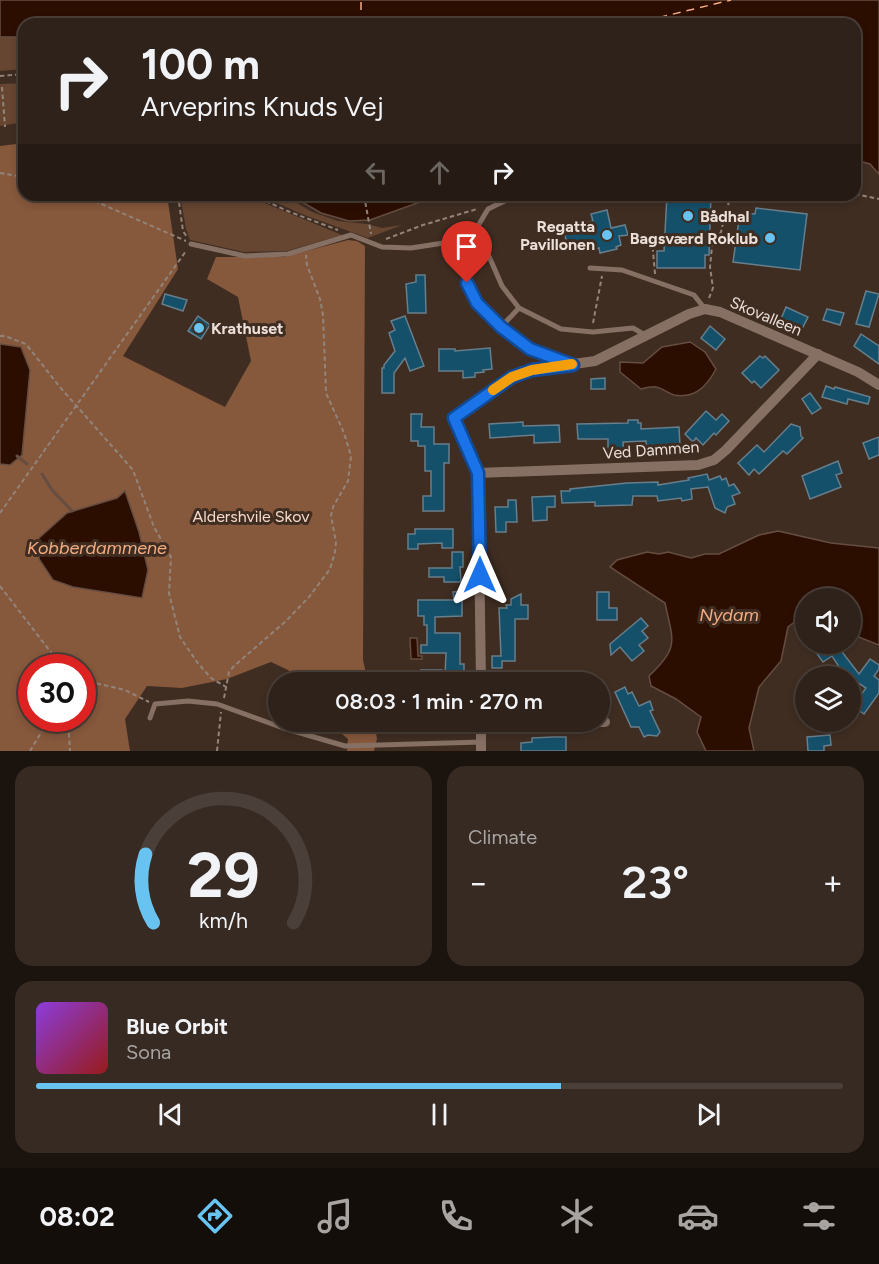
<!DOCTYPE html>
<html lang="en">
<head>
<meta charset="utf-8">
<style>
  body { margin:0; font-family:Figtree,sans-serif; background:#372a23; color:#f1f3f6; height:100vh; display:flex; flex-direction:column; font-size:22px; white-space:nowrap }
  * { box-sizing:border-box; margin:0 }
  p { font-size:20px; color:#a7a4a2 }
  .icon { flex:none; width:33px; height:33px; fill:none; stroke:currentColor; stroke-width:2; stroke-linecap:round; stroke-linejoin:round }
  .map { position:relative; height:751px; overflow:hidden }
  .panel { display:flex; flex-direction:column; gap:15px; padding:15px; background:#1a130e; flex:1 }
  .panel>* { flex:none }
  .banner { position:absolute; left:18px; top:18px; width:843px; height:183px; border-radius:18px; box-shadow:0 3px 9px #0003,0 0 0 2px #4a3f39; background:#2f221a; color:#f1f3f6; overflow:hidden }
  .tools { position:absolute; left:795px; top:588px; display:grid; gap:12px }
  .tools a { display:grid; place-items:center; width:66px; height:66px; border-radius:50%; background:#2f221a; box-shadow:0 3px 9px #0003,0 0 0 2px #4a3f39; font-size:30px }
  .speed { position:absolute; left:18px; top:654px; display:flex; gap:12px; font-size:30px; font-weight:700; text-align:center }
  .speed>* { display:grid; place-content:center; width:78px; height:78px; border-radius:50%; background:#2f221a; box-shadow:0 3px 9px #0003,0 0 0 2px #4a3f39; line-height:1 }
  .speed .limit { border:9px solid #d22; background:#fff; color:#111 }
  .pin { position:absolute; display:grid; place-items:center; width:51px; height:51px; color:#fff; margin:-62px -26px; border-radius:50% 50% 50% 0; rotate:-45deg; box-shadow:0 0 6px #0007 }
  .pin .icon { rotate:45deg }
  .me { position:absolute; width:66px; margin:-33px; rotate:0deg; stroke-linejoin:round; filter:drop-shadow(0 0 4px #0008) }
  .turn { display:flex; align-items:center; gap:21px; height:126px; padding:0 24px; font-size:27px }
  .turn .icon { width:78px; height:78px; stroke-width:2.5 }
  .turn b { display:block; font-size:42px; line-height:51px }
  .lanes { display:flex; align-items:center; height:57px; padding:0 24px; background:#0003; justify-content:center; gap:30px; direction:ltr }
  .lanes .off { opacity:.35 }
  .big { font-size:45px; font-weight:600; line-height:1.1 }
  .panel .card { flex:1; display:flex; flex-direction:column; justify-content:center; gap:9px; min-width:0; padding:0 21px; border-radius:18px; background:#372a23 }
  .panel .dial { align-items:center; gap:0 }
  .dial svg { height:156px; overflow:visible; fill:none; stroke:#4a3f39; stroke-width:7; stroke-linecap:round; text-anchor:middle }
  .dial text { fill:#f1f3f6; stroke:none }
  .song { display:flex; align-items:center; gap:18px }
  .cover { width:72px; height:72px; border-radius:9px; background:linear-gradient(135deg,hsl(270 70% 55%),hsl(0 70% 35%)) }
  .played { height:6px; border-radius:3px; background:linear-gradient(90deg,#69c3f1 65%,#4a3f39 65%) }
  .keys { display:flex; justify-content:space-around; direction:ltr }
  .heat { display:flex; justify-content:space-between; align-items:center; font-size:33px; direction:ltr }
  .panel .tiles { flex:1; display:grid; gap:15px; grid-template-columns:1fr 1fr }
  .card:last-child { grid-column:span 2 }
  .trip { position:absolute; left:268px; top:672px; width:342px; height:60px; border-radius:30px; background:#2f221a; box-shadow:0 3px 9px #0003,0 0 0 2px #4a3f39; font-weight:600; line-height:60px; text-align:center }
  .tab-bar { display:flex; height:96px; justify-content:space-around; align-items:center; background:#130e0a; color:#a7a4a2 }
  .tab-bar .icon { width:42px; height:42px }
  .tab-bar .active { color:#69c3f1 }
  .tab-bar b { font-size:27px; color:#f1f3f6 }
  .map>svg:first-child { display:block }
  .green { fill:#664531 }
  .forest { fill:#86583c; fill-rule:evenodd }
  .water { fill:#2c0e00; stroke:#654d41; stroke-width:1.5 }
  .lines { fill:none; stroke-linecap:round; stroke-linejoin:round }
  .stream { stroke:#654d41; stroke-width:3 }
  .ferry { stroke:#f4ab80; stroke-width:1.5; stroke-dasharray:8 6; stroke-linecap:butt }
  .building { fill:#15506b; stroke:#677e8b; stroke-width:1.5 }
  .path { stroke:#93847b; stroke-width:2; stroke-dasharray:4.5 3; stroke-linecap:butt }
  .service { stroke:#867064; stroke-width:5 }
  .minor { stroke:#867064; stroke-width:10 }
  .route-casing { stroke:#114b97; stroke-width:15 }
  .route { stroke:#1a73e8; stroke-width:10 }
  .slow { stroke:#f59e0b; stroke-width:10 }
  .poi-dot { fill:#69c3f1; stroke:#3f2d22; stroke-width:2 }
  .labels { text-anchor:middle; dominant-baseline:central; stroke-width:6; stroke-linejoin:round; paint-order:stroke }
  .poi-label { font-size:16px; font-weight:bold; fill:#ebdfd8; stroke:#3f2d22; text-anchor:start }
  .street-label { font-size:16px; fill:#ebdfd8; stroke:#3f2d22 }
  .park-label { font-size:16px; fill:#f8dac9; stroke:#3f2d22 }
  .water-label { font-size:18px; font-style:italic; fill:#f4ab80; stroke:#3f2d22 }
</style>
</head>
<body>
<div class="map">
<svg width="879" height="751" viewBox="0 0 879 751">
  <rect width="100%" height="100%" fill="#3f2d22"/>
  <!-- green -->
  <g class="green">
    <path d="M0 37H17L24 40V69L0 71Z"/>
    <path d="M24 83V122L0 126V84Z"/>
    <path d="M180 195H245L342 235 287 251 244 252 190 240 186 229Z"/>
    <path d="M259 195H284L312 212 338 221 367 224 382 228 402 225 368 238 304 215Z"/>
  </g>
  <!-- forest -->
  <g class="forest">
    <path d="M24 143V195H167L178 269 123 356 225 407 251 361 238 297 207 279 216 257H284L348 240 357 241 365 246 363 660 368 682H299L288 670 271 662 227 679 182 688 147 686 125 719 130 751H0V464L10 465 21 348 0 344V146ZM125 491 139 532 148 570 67 513 117 498ZM32 668H82V718H32Z"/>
    <path d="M328 722H374L377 739 374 751H347L348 739Z"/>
  </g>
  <!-- water -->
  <g class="water">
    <path d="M0 0H879V174L870 164 855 160V24H24V37H0Z"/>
    <path d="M290 195H447L420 202 370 220 349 221 321 213Z"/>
    <path d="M690 342 705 352 716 369C707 386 695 399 674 395 668 393 662 388 656 387 652 386 645 388 641 389L620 372V362L643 363 662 347Z"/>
    <path d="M0 344 21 347 30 370 22 455 10 465 0 464Z"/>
    <path d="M125 491 139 532 148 570 142 598 73 587 53 580 39 559V538L67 513 117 498Z"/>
    <path d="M778 531 831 543 879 548V645L851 634 850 598H806L805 622 796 621 788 627 781 661 759 687 749 728 754 751H706L697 732 701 717 676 699 651 686 649 676C680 647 673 641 665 603L610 567 617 560 647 552 659 554 668 552 691 558 705 554H719L759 535Z"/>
    <path d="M410 638H417L418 656H422V659H411Z"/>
  </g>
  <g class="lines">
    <!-- stream -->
    <g class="stream">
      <path d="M17 456 27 464"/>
      <path d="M42 474 52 490 72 511"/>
    </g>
    <!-- ferry -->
    <g class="ferry">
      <path d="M361 24V0"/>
      <path d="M632 24 731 0"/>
    </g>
  </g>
  <!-- building -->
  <g class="building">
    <path d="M667 195H711L709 255H705V268H657V251H664Z"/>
    <path d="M756 208 807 214 800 270 733 262 740 213 755 214Z"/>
    <path d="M607 210 611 228 625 225 628 235 619 236 621 245 616 247 617 249 600 253 599 248 579 252 576 241 567 244 563 228 593 221 591 214Z"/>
    <path d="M416 275H425L426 313H408L406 284 416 282Z"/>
    <path d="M866 291 879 294 869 327 856 324Z"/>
    <path d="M165 294 187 300 183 311 162 304Z"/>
    <path d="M786 307 808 317 802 329 781 319Z"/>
    <path d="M827 309 844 313 840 325 823 320Z"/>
    <path d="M198 316 210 325 201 339 188 331Z"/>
    <path d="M405 316 424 366 410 371 405 358 394 373V393H382V368H384V365L395 351 389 333 395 330 391 321Z"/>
    <path d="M710 326 725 339 716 350 701 338Z"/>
    <path d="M861 334 879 346V364L854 346Z"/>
    <path d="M490 348 492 369 483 370 484 372 475 373V377L463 378V371H439V349H455V351Z"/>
    <path d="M760 356 763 358 765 356 779 370 761 388 754 381 752 383 742 373Z"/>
    <path d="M605 378V389H591V379Z"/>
    <path d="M826 386 834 389 835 387 870 397 868 404 848 399 847 404 822 397Z"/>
    <path d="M810 393 821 408 812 414 802 399Z"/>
    <path d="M706 411 716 420 722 414 729 421 716 435 714 433 703 445 696 438 693 442 685 434Z"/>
    <path d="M411 414H422L421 427H434V444H449V463H444V511H423V496H431V471H425V446H418V441H411Z"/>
    <path d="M628 420H638V423H641V429L679 427 680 446 655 449V456H647L646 441 623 442 624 458H608V439H578L577 424 628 423Z"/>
    <path d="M523 422V426L559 425 560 442 534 443V435L490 438 489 424Z"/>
    <path d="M791 424 800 427 801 436 803 438 787 454 783 451 759 474 754 469 749 475 738 463 757 445 764 452Z"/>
    <path d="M879 437V455L869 459 863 443Z"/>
    <path d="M838 461 842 473 836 475 841 487 810 499 802 476Z"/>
    <path d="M707 474 709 480 720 476 722 480 726 478 729 486 734 484 740 493 732 496 735 504 727 507 725 513 715 508 708 487 691 489 692 499 682 501 681 498 658 501 657 496H633L632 505 595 506V502L562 503 561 491H570V489L627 483 658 482V485L689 480 688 478Z"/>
    <path d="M555 496V507H547V520L533 521 532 497Z"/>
    <path d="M508 500H516L517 522H506V532H496L495 507H508Z"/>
    <path d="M415 529H453V548H442V543L418 544V549H408V534H415Z"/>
    <path d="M452 552H463V567H460L461 582H444V577H429V568H452Z"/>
    <path d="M462 591V616L435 617V633H460V664H464V676H445L446 653H421V645H427V625H424V616H418V600H454L453 592Z"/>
    <path d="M597 592H609V608H617V620H597Z"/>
    <path d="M521 594V605H528V619H515V661H502V668H492V656H501L499 608H507L506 605H511V599Z"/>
    <path d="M641 618 648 626 642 631 648 638 639 645 644 651 632 661 620 647 611 655 610 644Z"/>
    <path d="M826 644H836L859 674 870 659 879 665V669L874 676 879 680V693L864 714 853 706 866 688 843 673 832 656 823 662 815 651Z"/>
    <rect x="421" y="670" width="21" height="12"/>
    <path d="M625 687 628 694 632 692 639 706 650 701 653 710 650 711 660 732 657 736 648 735 644 737 639 727H631L615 692Z"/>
    <path d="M830 735 831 745 824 746V751H808L807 737Z"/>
    <path d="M553 737H566V751H521V743L532 742V738Z"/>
  </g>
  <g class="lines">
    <!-- path -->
    <g class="path">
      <path d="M0 76 24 74"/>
      <path d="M2 87 5 127"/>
      <path d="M0 173 24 177"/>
      <path d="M855 194 879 199"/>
      <path d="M81 195 186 241"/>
      <path d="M178 195 183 231 187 237"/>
      <path d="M252 195 290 212 338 230"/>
      <path d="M364 195 371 234"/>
      <path d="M386 239 423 225 477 209"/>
      <path d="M655 274 652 239 696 241"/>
      <path d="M709 298 713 288 710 267 712 246 721 232 726 211 730 199 734 195"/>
      <path d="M593 323 602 276"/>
      <path d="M0 336H5L26 344 59 386 133 470 154 527 171 557 169 593 180 637 197 662 211 678 226 687"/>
      <path d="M0 513 186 251"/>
      <path d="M0 586 63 668"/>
      <path d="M82 680 125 690 149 702"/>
      <path d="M224 698 229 672 234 666 286 621 309 597 330 569 335 552 336 542 331 516 333 507 348 481 351 456 344 433 326 393 323 315 320 299 307 265 306 255"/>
      <path d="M68 718 70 751"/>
      <path d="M30 751 50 718"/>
      <path d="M217 751 221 712"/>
    </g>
    <!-- service -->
    <g class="service">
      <path d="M471 234 488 254 502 286 519 308 561 329 593 332 633 328 645 335"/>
      <path d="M463 240 470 260 467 283 476 303 501 327 529 349 566 363"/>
      <path d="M191 244 245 256 288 254 351 235 382 247 411 248 463 240 475 231 488 209 517 195"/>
      <path d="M590 268 622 270 694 295 705 309"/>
      <path d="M501 327 519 308"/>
      <path d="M150 718 155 704 188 701 217 704 283 728 345 746 481 742"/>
    </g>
    <!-- minor -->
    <g class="minor">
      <path d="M478 473 698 465 714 460 726 450 818 354"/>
      <path d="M481 682 478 473 454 418 512 377 532 370 595 361 689 314 705 309 720 312 858 372 879 385"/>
      <path d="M481 722V751"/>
      <path d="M481 723 605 722"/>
    </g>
  </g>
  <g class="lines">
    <defs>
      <path id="route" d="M467 283 477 303 501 327 530 349 573 365 532 370 512 377 454 418 478 473 480 575"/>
    </defs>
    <!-- route casing -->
    <use href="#route" class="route-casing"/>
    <!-- route -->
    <use href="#route" class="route"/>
    <!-- slow -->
    <path class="slow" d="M493 390 512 377 532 370 572 364"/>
  </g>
  <!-- markers -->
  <g class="poi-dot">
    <circle cx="688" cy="216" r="6"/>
    <circle cx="607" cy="235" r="6"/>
    <circle cx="770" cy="238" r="6"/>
    <circle cx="199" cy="328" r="6"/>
  </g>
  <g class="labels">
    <!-- poi labels -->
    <g class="poi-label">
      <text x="700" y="216">Bådhal</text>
      <text x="595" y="226" text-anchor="end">Regatta<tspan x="595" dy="18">Pavillonen</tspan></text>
      <text x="758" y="238" text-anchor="end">Bagsværd Roklub</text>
      <text x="211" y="328">Krathuset</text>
    </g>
    <!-- street labels -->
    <g class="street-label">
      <text transform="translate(766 316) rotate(23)">Skovalleen</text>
      <text transform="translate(651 450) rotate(-4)">Ved Dammen</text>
    </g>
    <!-- park labels -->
    <g class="park-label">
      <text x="251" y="516">Aldershvile Skov</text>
    </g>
    <!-- water labels -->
    <g class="water-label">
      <text x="97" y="548">Kobberdammene</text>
      <text x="729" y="615">Nydam</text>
    </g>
  </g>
</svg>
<div class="tools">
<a><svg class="icon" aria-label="sound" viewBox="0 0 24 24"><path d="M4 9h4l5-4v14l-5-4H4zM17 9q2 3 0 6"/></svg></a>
<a><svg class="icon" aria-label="layers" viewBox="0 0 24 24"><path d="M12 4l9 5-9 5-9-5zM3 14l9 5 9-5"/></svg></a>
</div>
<div class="speed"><div class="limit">30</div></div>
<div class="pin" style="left:467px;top:283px;background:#d93025"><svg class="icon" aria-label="arrive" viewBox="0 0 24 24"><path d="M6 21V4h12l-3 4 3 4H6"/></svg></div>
<svg class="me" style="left:480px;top:575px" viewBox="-20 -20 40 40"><path d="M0-17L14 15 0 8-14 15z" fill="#1a73e8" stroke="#fff" stroke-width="4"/></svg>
<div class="trip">08:03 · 1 min · 270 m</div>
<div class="banner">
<div class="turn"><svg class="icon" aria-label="right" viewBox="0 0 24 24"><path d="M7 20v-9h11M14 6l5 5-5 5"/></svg><div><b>100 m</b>Arveprins Knuds Vej</div></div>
<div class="lanes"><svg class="icon off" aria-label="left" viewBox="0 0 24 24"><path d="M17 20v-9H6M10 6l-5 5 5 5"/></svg><svg class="icon off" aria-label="ahead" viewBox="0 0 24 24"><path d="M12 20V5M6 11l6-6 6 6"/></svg><svg class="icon" aria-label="right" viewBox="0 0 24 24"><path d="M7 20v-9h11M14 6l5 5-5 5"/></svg></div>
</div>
</div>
<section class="panel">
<div class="tiles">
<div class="card dial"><svg viewBox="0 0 100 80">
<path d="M14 69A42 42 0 1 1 86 69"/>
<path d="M14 69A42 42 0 0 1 10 34" stroke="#69c3f1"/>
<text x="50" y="56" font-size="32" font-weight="700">29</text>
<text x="50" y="72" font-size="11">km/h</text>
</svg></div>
<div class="card"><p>Climate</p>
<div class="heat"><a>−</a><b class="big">23°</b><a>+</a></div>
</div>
<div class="card">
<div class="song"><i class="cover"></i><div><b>Blue Orbit</b><p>Sona</p></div></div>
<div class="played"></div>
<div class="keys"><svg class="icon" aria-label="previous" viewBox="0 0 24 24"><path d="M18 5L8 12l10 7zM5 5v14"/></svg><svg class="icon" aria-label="pause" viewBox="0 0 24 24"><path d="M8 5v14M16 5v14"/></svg><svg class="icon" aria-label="next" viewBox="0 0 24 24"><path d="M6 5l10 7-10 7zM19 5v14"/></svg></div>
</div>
</div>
</section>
<nav class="tab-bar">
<b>08:02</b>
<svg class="icon active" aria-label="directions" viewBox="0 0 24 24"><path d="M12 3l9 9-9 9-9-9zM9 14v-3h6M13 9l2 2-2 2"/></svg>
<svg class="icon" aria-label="music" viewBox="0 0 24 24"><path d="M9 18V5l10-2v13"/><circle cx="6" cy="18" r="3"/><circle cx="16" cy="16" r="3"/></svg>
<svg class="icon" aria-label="phone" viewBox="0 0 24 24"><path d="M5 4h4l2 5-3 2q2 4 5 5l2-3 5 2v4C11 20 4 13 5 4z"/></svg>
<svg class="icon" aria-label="climate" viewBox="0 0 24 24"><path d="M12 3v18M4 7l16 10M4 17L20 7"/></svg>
<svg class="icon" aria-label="car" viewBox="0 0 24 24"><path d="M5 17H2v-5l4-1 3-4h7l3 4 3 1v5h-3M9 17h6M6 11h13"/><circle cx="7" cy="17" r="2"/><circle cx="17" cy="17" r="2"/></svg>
<svg class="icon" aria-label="filters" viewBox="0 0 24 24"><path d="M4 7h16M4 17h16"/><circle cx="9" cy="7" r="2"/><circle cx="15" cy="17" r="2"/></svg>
</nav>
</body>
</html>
